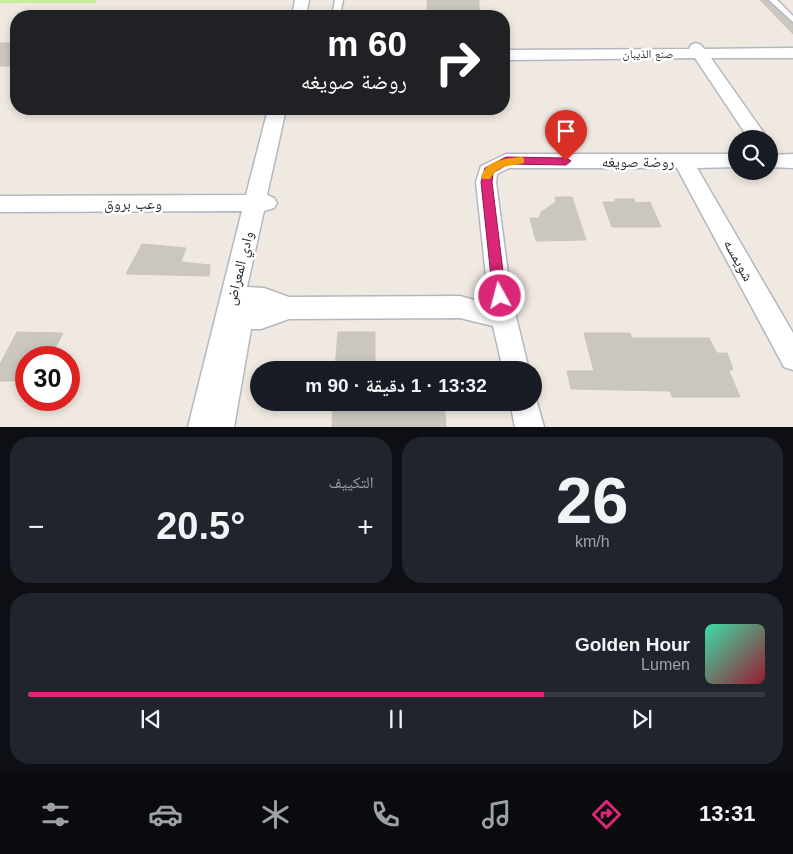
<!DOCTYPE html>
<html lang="ar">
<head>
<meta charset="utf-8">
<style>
  body { margin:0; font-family:Arial,"Noto Naskh Arabic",sans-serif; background:#20242c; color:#f1f3f6; direction:rtl; height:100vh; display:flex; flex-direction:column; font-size:19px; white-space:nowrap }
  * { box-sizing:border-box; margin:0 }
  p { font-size:16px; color:#9ea1a6 }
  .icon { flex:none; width:28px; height:28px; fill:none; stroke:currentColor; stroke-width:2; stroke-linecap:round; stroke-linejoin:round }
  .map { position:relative; height:427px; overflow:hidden; direction:ltr }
  .sheet { display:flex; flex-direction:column; gap:10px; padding:10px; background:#0d0f14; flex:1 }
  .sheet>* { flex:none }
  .banner { position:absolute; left:10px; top:10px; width:500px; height:105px; border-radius:20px; box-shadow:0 2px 8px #0003; direction:rtl; background:#202124; color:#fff; overflow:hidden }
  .controls { position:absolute; left:728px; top:130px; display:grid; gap:10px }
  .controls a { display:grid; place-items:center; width:50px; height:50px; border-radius:50%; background:#171b24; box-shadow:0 2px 8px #0003; font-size:25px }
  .speed { position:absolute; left:15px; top:346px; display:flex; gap:10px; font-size:25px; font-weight:700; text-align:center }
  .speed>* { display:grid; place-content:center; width:65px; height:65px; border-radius:50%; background:#171b24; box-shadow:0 2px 8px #0003; line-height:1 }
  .speed .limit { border:8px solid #d22; background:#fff; color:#111 }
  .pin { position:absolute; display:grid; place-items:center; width:42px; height:42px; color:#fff; margin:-51px -21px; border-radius:50% 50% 50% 0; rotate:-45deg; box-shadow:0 0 5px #0007 }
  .pin .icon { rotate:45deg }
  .me { position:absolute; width:55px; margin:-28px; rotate:353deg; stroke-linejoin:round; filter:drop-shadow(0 0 4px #0008) }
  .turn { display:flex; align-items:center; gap:18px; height:105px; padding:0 20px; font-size:22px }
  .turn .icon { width:65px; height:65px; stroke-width:2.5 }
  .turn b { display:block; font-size:35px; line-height:42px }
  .big { font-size:38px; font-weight:700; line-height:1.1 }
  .sheet .widget { flex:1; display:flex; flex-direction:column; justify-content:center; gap:8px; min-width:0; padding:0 18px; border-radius:20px; background:#20242c }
  .sheet .dial { align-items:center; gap:0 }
  .dial b { font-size:65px; line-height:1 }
  .song { display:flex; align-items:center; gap:15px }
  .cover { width:60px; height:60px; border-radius:8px; background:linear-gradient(135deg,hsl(160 70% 55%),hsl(350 70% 35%)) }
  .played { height:5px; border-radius:2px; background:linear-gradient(90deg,#db2777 70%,#363941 70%) }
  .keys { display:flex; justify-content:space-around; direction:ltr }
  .heat { display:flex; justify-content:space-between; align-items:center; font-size:28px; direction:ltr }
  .sheet .tiles { flex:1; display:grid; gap:10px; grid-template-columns:1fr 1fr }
  .widget:last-child { grid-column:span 2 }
  .trip { position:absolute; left:250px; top:361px; width:292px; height:50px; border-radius:25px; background:#171b24; box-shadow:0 2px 8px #0003; font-weight:700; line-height:50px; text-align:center; direction:rtl }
  .tabs { display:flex; height:80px; justify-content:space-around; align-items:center; background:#090b0e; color:#9ea1a6 }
  .tabs .icon { width:35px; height:35px }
  .tabs .selected { color:#db2777 }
  .tabs b { font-size:22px; color:#f1f3f6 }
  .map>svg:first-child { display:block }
  .pitch { fill:#c9ec9a }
  .building { fill:#cbc7bf; stroke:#cbc5ba }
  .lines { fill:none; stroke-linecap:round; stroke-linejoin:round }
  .service-casing { stroke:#b4b7c1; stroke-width:3 }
  .minor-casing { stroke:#b4b7c1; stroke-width:3 }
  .service { fill:#fff; fill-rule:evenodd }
  .minor { fill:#fff; fill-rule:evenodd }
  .route { fill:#db2777; stroke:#8e194d }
  .slow { fill:#f59e0b }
  .labels { text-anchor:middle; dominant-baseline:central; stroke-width:5; stroke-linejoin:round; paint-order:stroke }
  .far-street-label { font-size:12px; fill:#2e2e2e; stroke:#fff }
  .street-label { font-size:15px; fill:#2e2e2e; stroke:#fff }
</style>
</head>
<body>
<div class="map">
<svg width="793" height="427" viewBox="0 0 793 427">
  <rect width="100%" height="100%" fill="#efe9e1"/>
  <!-- pitch -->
  <path class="pitch" d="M0 0H97L95 3H0Z"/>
  <!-- building -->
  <g class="building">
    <path d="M427 0H479V15L427 12Z"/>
    <path d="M760 0H767L793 24V34Z"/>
    <path d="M0 43H16V60L11 66H0Z"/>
    <path d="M555 197H572L586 240 536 241 530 218H539L541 212 556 202Z"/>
    <path d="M615 199H634L635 203 650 202 661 227H612L603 202H615Z"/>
    <path d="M142 244 186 248 181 262 210 265 209 276 126 274Z"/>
    <path d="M17 332 63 333 50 358H26V381H0V364Z"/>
    <path d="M338 332H375V370H335Z"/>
    <path d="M584 333H630L632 338H709L717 353H727L733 369 729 371 740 397H672L670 391 571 389 567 371H594Z"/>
    <path d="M333 402H444L446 427H332Z"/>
  </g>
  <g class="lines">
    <defs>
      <g id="service">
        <path d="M335 0H343L340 16H332Z"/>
        <path d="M769 0H777L793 16V22Z"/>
      </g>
      <g id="minor">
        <path d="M295 0H309L306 16H292Z"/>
        <path d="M696 43 701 45 704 49 793 48V58H711L768 139H749L695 58 504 60V50L689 49 691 45Z"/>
        <path d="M268 109H286L267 195 274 198 277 203 274 208 264 211 247 287 264 288 289 297 460 296 489 304 476 182 481 166 506 154H736V167L697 168 793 333V370L784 367 677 168H509L497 174 496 182 511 296 529 370H503L493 326 460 318 289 319 261 329H251L234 427H188L242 211 0 212V196L246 195Z"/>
        <path d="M793 154V168L769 167V155Z"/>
        <path d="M534 392 544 427H515L510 402H534Z"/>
      </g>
    </defs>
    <!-- service casing -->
    <use href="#service" class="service-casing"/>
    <!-- minor casing -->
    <use href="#minor" class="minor-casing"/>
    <!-- service -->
    <use href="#service" class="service"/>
    <!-- minor -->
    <use href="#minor" class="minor"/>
  </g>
  <!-- route -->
  <path class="route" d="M506 157 566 158 571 161 566 165 508 164 493 173 492 182 506 296 500 302 493 296 481 182 485 168Z"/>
  <!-- slow -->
  <path class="slow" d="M521 157 524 158V163C509 167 498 164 490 179H483L481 177C487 159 504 159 521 157Z"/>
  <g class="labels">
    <!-- far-street labels -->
    <g class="far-street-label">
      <text x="648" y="54">صنع الذيبان</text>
    </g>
    <!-- street labels -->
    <g class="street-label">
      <text x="638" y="161">روضة صويغه</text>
      <text x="133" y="203">وعب بروق</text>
      <text transform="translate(739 260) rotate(61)">شويمسه</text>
      <text transform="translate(239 268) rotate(-76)">وادي المعراض</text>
    </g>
  </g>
</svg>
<div class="controls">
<a><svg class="icon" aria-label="search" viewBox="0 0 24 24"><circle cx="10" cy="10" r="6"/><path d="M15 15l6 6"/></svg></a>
</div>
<div class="speed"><div class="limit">30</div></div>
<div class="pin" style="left:566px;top:161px;background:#d93025"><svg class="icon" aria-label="arrive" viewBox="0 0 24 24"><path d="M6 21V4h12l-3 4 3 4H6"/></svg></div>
<svg class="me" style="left:500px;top:296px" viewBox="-20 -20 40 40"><circle r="17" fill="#db2777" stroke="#fff" stroke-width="3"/><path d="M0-11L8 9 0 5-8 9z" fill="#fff"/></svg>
<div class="trip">13:32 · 1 دقيقة · 90 m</div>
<div class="banner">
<div class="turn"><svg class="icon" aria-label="right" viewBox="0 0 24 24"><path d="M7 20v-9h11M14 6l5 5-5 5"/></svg><div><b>60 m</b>روضة صويغه</div></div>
</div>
</div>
<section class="sheet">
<div class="tiles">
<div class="widget dial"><b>26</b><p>km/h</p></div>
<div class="widget"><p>التكييف</p>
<div class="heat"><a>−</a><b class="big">20.5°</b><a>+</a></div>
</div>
<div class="widget">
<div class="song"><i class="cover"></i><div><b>Golden Hour</b><p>Lumen</p></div></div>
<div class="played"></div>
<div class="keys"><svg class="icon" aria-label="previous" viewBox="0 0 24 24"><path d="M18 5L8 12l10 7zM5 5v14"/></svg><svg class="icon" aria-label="pause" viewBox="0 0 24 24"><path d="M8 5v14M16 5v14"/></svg><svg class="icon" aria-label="next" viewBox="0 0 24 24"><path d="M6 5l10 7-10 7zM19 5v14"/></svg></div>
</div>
</div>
</section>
<nav class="tabs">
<b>13:31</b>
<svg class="icon selected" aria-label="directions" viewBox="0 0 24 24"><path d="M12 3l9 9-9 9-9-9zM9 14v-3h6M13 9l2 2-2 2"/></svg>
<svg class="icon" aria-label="music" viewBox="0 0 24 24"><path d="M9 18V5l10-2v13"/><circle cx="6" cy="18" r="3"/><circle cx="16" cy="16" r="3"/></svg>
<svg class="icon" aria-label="phone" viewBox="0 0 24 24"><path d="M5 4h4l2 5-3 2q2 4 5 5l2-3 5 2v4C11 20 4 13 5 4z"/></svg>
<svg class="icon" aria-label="climate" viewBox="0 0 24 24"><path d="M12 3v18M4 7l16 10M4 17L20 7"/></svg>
<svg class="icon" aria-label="car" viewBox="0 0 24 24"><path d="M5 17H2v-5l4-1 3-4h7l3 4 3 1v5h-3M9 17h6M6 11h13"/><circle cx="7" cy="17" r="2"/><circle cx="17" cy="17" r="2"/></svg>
<svg class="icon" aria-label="filters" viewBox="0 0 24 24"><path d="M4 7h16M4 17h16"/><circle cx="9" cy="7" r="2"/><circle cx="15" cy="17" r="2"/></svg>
</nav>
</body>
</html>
